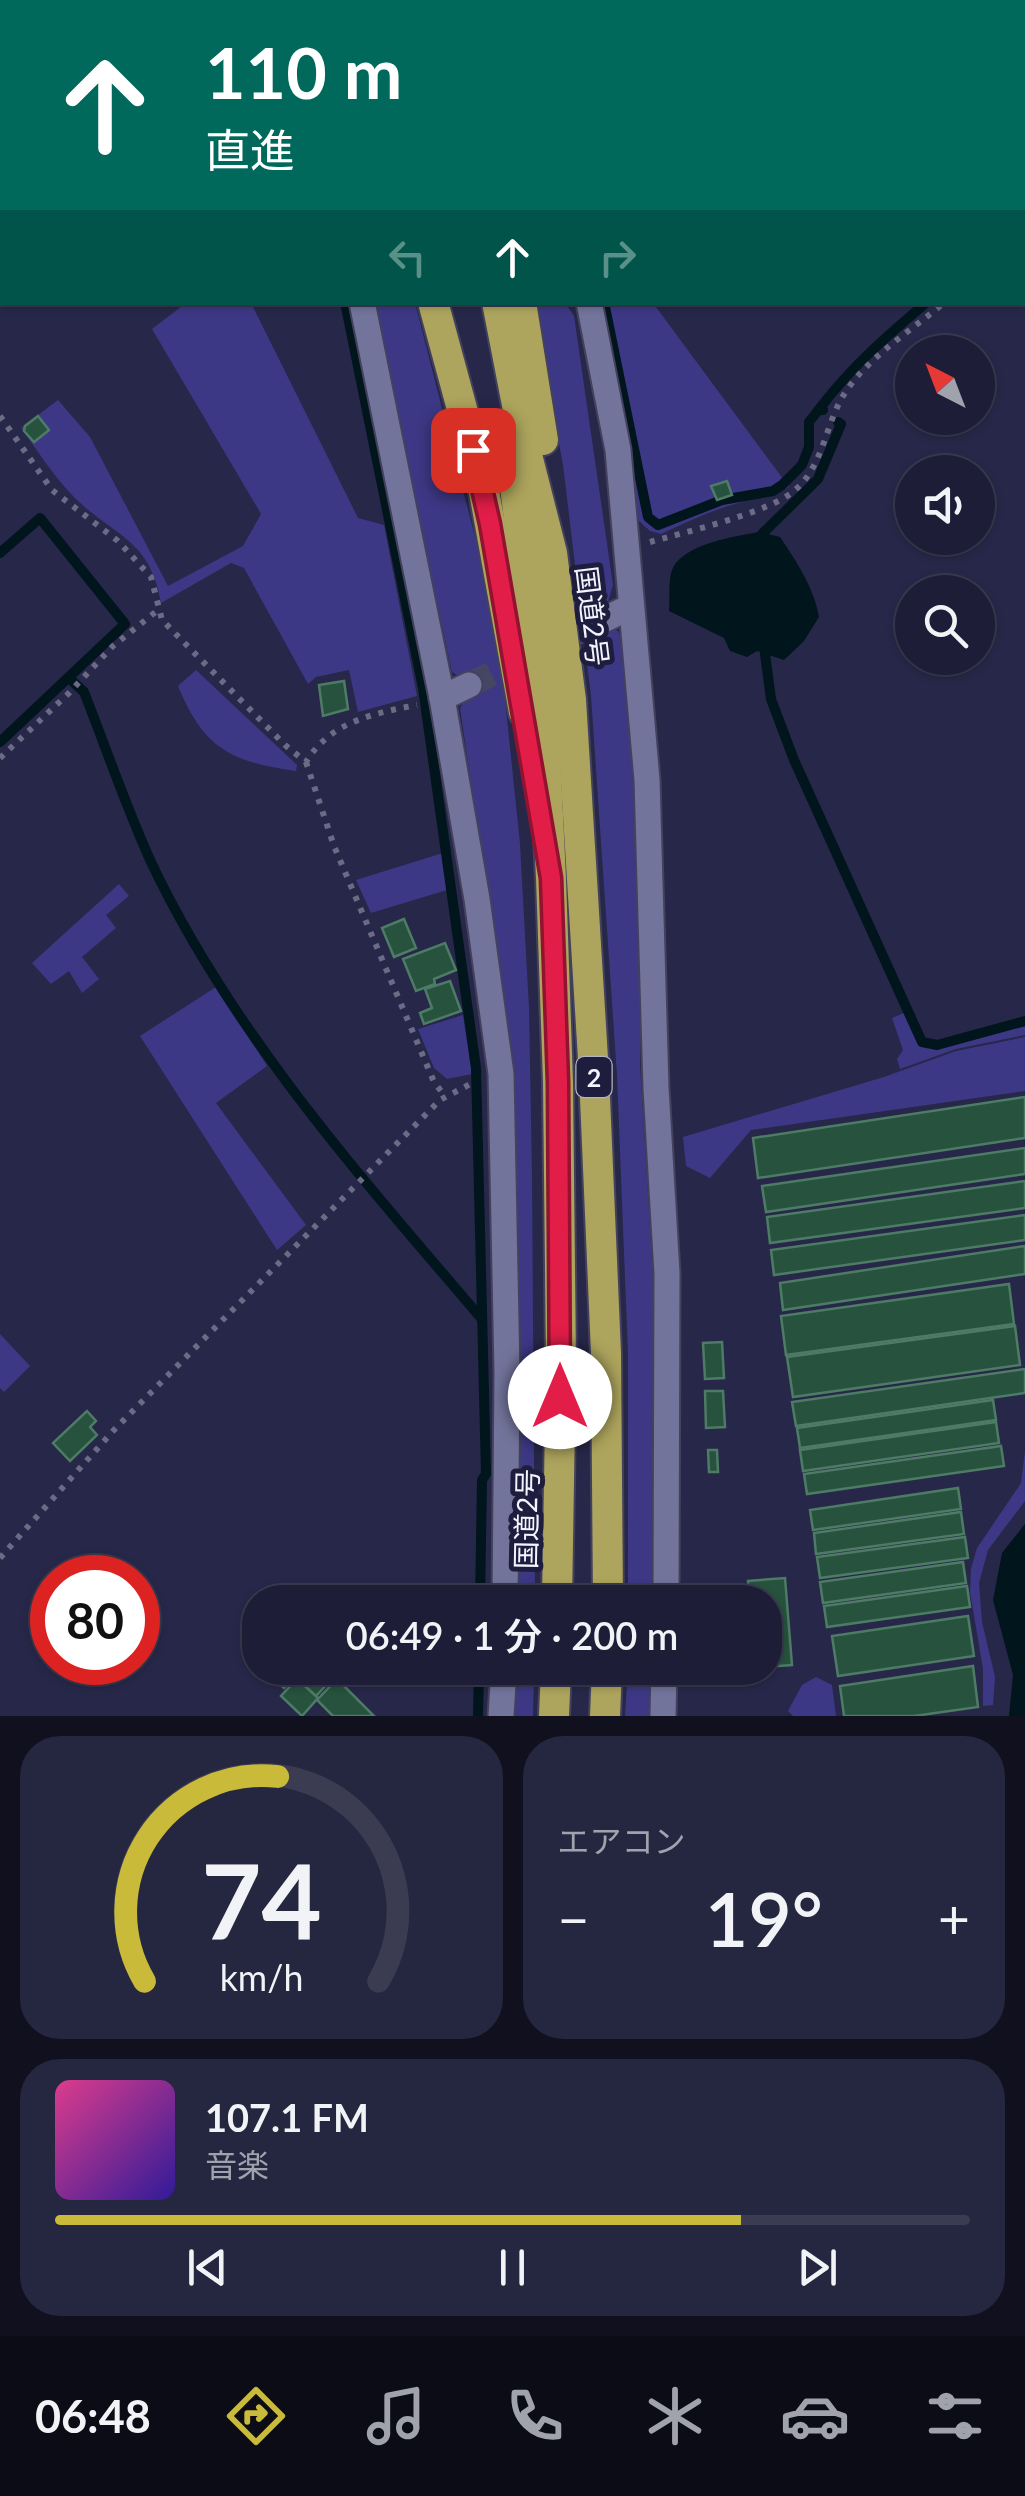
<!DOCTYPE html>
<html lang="ja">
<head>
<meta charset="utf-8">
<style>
  body { margin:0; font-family:Lato,"Noto Sans JP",sans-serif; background:#25263f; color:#f1f3f6; height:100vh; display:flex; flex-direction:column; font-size:38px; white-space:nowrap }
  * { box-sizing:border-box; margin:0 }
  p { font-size:32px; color:#a0a2ad }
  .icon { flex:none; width:55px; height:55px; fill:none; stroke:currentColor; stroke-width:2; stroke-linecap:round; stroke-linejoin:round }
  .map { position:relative; height:1716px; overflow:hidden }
  .sheet { display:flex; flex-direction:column; gap:20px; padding:20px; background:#10101e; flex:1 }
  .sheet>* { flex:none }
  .hud { position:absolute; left:0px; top:0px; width:1025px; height:305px; box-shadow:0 2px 8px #0004,0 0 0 2px #3b3b52; background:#00695c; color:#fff; overflow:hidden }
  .needle { width:65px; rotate:318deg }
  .fabs { position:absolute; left:895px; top:335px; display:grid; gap:20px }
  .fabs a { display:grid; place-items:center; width:100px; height:100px; border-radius:50%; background:#1d1d37; box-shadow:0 2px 8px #0004,0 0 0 2px #3b3b52; font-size:50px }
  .speed { position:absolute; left:30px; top:1555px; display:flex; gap:20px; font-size:50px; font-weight:700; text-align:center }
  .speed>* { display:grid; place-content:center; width:130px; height:130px; border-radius:50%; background:#1d1d37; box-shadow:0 2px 8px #0004,0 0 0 2px #3b3b52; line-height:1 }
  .speed .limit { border:15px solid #d22; background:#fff; color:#111 }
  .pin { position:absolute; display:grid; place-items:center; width:85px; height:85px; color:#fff; margin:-42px; border-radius:20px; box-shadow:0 5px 15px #0006 }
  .me { position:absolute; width:110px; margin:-55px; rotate:0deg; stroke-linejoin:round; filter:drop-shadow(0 0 8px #0008) }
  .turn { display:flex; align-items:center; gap:35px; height:210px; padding:0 40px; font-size:45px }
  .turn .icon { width:130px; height:130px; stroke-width:2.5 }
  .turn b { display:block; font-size:70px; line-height:85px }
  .lanes { display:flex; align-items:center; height:95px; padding:0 40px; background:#0003; justify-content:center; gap:50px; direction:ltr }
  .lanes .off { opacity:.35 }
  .big { font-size:75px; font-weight:600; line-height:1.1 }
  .sheet .tile { flex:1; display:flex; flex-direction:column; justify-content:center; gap:15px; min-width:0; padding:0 35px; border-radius:40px; background:#25263f }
  .sheet .dial { align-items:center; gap:0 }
  .dial svg { height:260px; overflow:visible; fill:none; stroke:#3b3b52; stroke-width:7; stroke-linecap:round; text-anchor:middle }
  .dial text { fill:#f1f3f6; stroke:none }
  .song { display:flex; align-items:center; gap:30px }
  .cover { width:120px; height:120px; border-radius:15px; background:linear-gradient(135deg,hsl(330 70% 55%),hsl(250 70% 35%)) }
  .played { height:10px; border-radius:5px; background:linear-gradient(90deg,#caba3a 75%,#3b3b52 75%) }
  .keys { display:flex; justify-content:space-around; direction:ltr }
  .heat { display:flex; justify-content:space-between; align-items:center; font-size:55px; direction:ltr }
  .sheet .tiles { flex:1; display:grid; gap:20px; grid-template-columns:1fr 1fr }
  .tile:last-child { grid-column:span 2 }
  .trip { position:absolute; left:242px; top:1585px; width:540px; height:100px; border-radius:40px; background:#1d1d37; box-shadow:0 2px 8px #0004,0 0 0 2px #3b3b52; font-weight:600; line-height:100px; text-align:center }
  .menu { display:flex; height:160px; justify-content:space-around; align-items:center; background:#0c0c16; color:#a0a2ad }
  .menu .icon { width:70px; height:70px }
  .menu .current { color:#caba3a }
  .menu b { font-size:45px; color:#f1f3f6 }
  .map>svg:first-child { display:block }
  .green { fill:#3d3885 }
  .water { fill:#01151d }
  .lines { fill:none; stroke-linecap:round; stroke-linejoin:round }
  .stream { stroke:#01151d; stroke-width:10 }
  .building { fill:#26523e; stroke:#4e7b65; stroke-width:2.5 }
  .street-tunnel { stroke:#464664; stroke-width:25; stroke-dasharray:25 12; stroke-linecap:butt }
  .street-casing { stroke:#43415c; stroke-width:29 }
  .highway-casing { stroke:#43415c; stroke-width:34 }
  .path { stroke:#6b6b85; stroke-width:6; stroke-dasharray:5 8; stroke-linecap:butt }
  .street { stroke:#72749b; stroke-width:25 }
  .highway { stroke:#ada45d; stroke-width:30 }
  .route-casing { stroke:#92132f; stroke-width:25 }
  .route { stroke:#e11d48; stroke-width:18 }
  .labels { text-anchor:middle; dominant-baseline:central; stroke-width:10; stroke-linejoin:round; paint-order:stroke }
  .shield { fill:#1e1d3e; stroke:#b3b4c4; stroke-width:2.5 }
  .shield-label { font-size:25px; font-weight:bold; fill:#f3f4fd }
  .street-label { font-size:28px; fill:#f3f4fd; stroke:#1e1d3e }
</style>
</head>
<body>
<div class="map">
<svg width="1025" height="1716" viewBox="0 0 1025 1716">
  <rect width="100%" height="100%" fill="#272749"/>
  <!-- green -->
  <g class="green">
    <path d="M186 303H251L358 518 384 525 417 696 358 712 349 670 316 677 308 684 244 568 231 563 161 603C150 538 114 537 74 497 54 477 38 451 21 428L58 400 90 437 168 586 243 546 261 514 152 329Z"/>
    <path d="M373 303H415L485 576 503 680 520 844 529 1008 532 1174 535 1602H513L517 1176 499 972 460 708 465 700 463 679 452 672Z"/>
    <path d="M534 303H565L574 316 613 585 606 608 608 627 618 631 623 641 633 783 640 946V1065L653 1276V1602H628V1353L617 1075 591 696 563 465Z"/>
    <path d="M605 303H653L789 487C768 497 750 499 728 506 705 513 683 524 661 534L650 531 638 520Z"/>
    <path d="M196 670 297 765 296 771C231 762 204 749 178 686Z"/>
    <path d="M443 853 447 890 371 913 356 880Z"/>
    <path d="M119 884 129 896 106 915 116 928 82 957 99 979 82 993 69 971 51 984 32 963Z"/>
    <path d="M216 987 267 1066 216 1103 306 1225 277 1250 140 1036Z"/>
    <path d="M904 1013 922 1046 936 1047 1025 1024V1035L956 1049 900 1069 897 1059 903 1050 892 1018Z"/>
    <path d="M463 1015 472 1074 447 1079 434 1068 418 1029Z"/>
    <path d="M1025 1037V1091L751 1130 710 1178 686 1166 683 1137 884 1077 956 1051Z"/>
    <path d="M0 1334 30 1366 4 1392 0 1388Z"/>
    <path d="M1025 1451V1501L988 1550 979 1583 982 1622 995 1677 993 1705 983 1706V1669L970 1592 971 1569 977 1548 1021 1483Z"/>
    <path d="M512 1668H534L533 1716H511Z"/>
    <path d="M628 1668H652L651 1716H625Z"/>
    <path d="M816 1677 832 1685 836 1716H793L788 1711 802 1685Z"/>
  </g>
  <!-- water -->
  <g class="water">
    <path d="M760 532 780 537C797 562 814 588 819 617L804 641 784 660 757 651 747 657 730 651 724 638 669 611C670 598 668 582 672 570 682 544 736 536 760 532Z"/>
    <path d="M1025 1524V1716H1009L1013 1675 993 1600 1002 1553Z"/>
  </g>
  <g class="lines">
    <!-- stream -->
    <g class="stream">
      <path d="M279 0V2"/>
      <path d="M541 0 542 2"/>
      <path d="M1022 227 1025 226"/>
      <path d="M345 302 423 688 476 1068 486 1474 482 1480 480 1602"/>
      <path d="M604 302 648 517 658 525 722 500 773 491 782 485 802 465 809 447V422L820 408"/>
      <path d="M823 410 820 408C851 367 888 335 927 302"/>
      <path d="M760 536 818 479 841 424 838 422"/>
      <path d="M0 553 40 518 125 624 0 742"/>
      <path d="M765 654 771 699 794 760 922 1042 937 1045 1025 1021"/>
      <path d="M69 678 84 692C106 748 126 807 151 862 232 1033 360 1176 481 1318"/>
      <path d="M478 1716 479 1668"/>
    </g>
  </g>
  <!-- building -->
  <g class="building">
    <path d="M0 0H219L221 2H2V39Z"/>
    <path d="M38 416 49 430 34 442 24 431 25 426Z"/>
    <path d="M727 481 732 495 717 500 711 486Z"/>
    <path d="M344 681 348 709 323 716 319 685Z"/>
    <path d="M404 919 416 948 394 957 382 928Z"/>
    <path d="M445 943 456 970 434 979 435 984 416 991 403 959Z"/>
    <path d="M450 981 461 1011 424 1024 420 1013 432 1008 425 989Z"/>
    <path d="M1025 1097V1138L758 1178 753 1138Z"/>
    <path d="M1025 1148V1174L766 1212 762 1186Z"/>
    <path d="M1025 1181V1208L770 1243 767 1217Z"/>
    <path d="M1025 1215V1240L774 1275 771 1250Z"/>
    <path d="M1025 1246V1274L783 1310 780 1283Z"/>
    <path d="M1009 1284 1014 1324 786 1355 781 1316Z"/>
    <path d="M1015 1326 1020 1365 793 1397 787 1357Z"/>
    <path d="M722 1342 724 1378 705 1379 703 1343Z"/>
    <path d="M1025 1369V1393L796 1426 792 1402Z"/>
    <path d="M705 1391H723L725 1427 706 1428Z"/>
    <path d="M993 1400 996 1420 800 1448 797 1428Z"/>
    <path d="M87 1411 96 1421 90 1427 97 1435 70 1461 53 1443Z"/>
    <path d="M996 1422 999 1443 803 1471 800 1450Z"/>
    <path d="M1001 1446 1004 1466 807 1494 804 1474Z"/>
    <path d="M708 1450H717L718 1472H709Z"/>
    <path d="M958 1488 961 1509 813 1530 810 1510Z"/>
    <path d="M961 1512 964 1534 816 1554 814 1533Z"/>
    <path d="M965 1537 968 1558 820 1578 817 1557Z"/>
    <path d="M963 1562 966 1583 823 1603 820 1582Z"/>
    <path d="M785 1578 792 1665 765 1667V1602H750L748 1581Z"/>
    <path d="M967 1586 970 1607 827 1627 824 1606Z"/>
    <path d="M968 1616 974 1656 838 1676 832 1636Z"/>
    <path d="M973 1666 978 1707 914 1716H844L840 1686Z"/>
    <path d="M307 1668H314L329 1682 316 1696 297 1679Z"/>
    <path d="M286 1673 292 1679 284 1688 277 1682Z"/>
    <path d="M297 1679 318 1698 302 1716 281 1696Z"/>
    <path d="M337 1679 374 1716H333L317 1700Z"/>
  </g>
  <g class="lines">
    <!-- street-tunnel -->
    <path class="street-tunnel" d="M469 685 597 623"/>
    <defs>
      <g id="street">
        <path d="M295 0 296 2"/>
        <path d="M525 0 526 2"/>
        <path d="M362 302 442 698 477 899 501 1074 507 1372 505 1602"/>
        <path d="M589 302 618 450 647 780 656 1088 667 1273 666 1602"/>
        <path d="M597 623 630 607"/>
        <path d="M442 698 469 685"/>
        <path d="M501 1716 504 1668"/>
        <path d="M663 1716 664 1668"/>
      </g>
      <g id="highway">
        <path d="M357 0V2"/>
        <path d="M432 0V2"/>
        <path d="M465 0V2"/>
        <path d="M433 302 483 486 524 712"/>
        <path d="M497 302 526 451 552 553 571 700 594 1075 606 1353 608 1602"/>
        <path d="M521 302 543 440"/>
        <path d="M512 463 543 711 551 878 558 1082 561 1362 557 1602"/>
        <path d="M554 1716 556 1668"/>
        <path d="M605 1716 607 1668"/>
      </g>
    </defs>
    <!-- street casing -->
    <use href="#street" class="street-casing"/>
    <!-- highway casing -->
    <use href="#highway" class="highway-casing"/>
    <!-- path -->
    <g class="path">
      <path d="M1022 237 1025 235"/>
      <path d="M0 240 2 238"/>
      <path d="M0 416 52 490 118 541 151 577 162 620 285 745 306 762C330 722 374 713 417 705"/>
      <path d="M650 542C685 532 768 513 794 491 823 467 825 426 843 396 866 358 911 331 945 302"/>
      <path d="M0 758 69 693 113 646 158 610"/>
      <path d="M306 762 334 846 434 1082 445 1096"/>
      <path d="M0 1558 113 1431 440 1100 474 1082"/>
    </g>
    <!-- street -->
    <use href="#street" class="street"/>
    <!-- highway -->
    <use href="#highway" class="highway"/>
  </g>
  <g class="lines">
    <defs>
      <path id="route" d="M473 450 490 524 551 878 558 1082 560 1397"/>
    </defs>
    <!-- route casing -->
    <use href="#route" class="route-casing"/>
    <!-- route -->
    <use href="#route" class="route"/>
  </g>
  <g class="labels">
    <!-- shield labels -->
    <rect class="shield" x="576.5" y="1057" width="35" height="40" rx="8"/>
    <g class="shield-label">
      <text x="594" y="1077">2</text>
    </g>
    <!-- street labels -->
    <g class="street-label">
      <text transform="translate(593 616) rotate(83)">国道2号</text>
      <text transform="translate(526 1519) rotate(-89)">国道2号</text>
    </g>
  </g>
</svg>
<div class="fabs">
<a><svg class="needle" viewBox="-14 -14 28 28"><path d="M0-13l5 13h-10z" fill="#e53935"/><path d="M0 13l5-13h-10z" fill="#a0a2ad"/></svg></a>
<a><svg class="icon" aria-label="sound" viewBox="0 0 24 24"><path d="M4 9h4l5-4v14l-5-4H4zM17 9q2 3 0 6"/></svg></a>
<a><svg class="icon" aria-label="search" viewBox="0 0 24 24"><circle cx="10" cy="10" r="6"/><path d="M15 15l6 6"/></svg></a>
</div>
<div class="speed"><div class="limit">80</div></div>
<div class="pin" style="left:473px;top:450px;background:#d93025"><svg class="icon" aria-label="arrive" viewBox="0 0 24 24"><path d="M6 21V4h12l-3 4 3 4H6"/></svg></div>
<svg class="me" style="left:560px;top:1397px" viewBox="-20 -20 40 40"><circle r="19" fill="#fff"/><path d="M0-13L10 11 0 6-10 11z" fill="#e11d48"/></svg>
<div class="trip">06:49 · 1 分 · 200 m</div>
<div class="hud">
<div class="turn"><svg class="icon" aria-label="ahead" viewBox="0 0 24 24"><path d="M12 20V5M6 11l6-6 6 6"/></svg><div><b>110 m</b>直進</div></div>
<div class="lanes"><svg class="icon off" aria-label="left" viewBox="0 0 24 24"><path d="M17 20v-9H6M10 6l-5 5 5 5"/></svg><svg class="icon" aria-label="ahead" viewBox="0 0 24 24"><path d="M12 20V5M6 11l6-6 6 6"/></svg><svg class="icon off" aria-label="right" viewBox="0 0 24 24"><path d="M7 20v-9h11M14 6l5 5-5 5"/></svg></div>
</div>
</div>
<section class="sheet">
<div class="tiles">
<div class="tile dial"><svg viewBox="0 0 100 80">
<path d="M14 69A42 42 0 1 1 86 69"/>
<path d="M14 69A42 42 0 0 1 55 6" stroke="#caba3a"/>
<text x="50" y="56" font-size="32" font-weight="700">74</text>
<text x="50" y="72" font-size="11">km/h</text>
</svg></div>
<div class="tile"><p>エアコン</p>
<div class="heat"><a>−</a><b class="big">19°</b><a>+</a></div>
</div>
<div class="tile">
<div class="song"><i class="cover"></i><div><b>107.1 FM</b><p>音楽</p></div></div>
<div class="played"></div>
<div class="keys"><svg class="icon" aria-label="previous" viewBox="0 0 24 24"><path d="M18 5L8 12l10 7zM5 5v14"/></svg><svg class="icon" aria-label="pause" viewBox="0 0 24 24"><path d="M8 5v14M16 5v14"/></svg><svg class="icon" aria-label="next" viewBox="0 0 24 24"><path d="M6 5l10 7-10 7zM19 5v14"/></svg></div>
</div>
</div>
</section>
<nav class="menu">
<b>06:48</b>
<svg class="icon current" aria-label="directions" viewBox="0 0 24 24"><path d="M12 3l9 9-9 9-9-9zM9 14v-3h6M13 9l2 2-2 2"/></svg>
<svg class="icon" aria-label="music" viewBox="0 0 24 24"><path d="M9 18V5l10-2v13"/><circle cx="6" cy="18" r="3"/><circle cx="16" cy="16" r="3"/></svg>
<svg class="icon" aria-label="phone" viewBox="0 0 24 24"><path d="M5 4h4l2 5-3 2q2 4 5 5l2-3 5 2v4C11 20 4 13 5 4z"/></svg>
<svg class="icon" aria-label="climate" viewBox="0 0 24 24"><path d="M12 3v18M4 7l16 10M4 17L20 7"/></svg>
<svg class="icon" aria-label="car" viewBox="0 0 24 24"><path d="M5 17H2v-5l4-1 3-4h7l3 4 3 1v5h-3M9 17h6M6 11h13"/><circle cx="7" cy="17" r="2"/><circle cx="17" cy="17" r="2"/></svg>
<svg class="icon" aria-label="filters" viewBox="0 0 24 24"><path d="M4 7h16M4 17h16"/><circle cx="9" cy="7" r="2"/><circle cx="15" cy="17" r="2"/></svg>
</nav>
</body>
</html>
